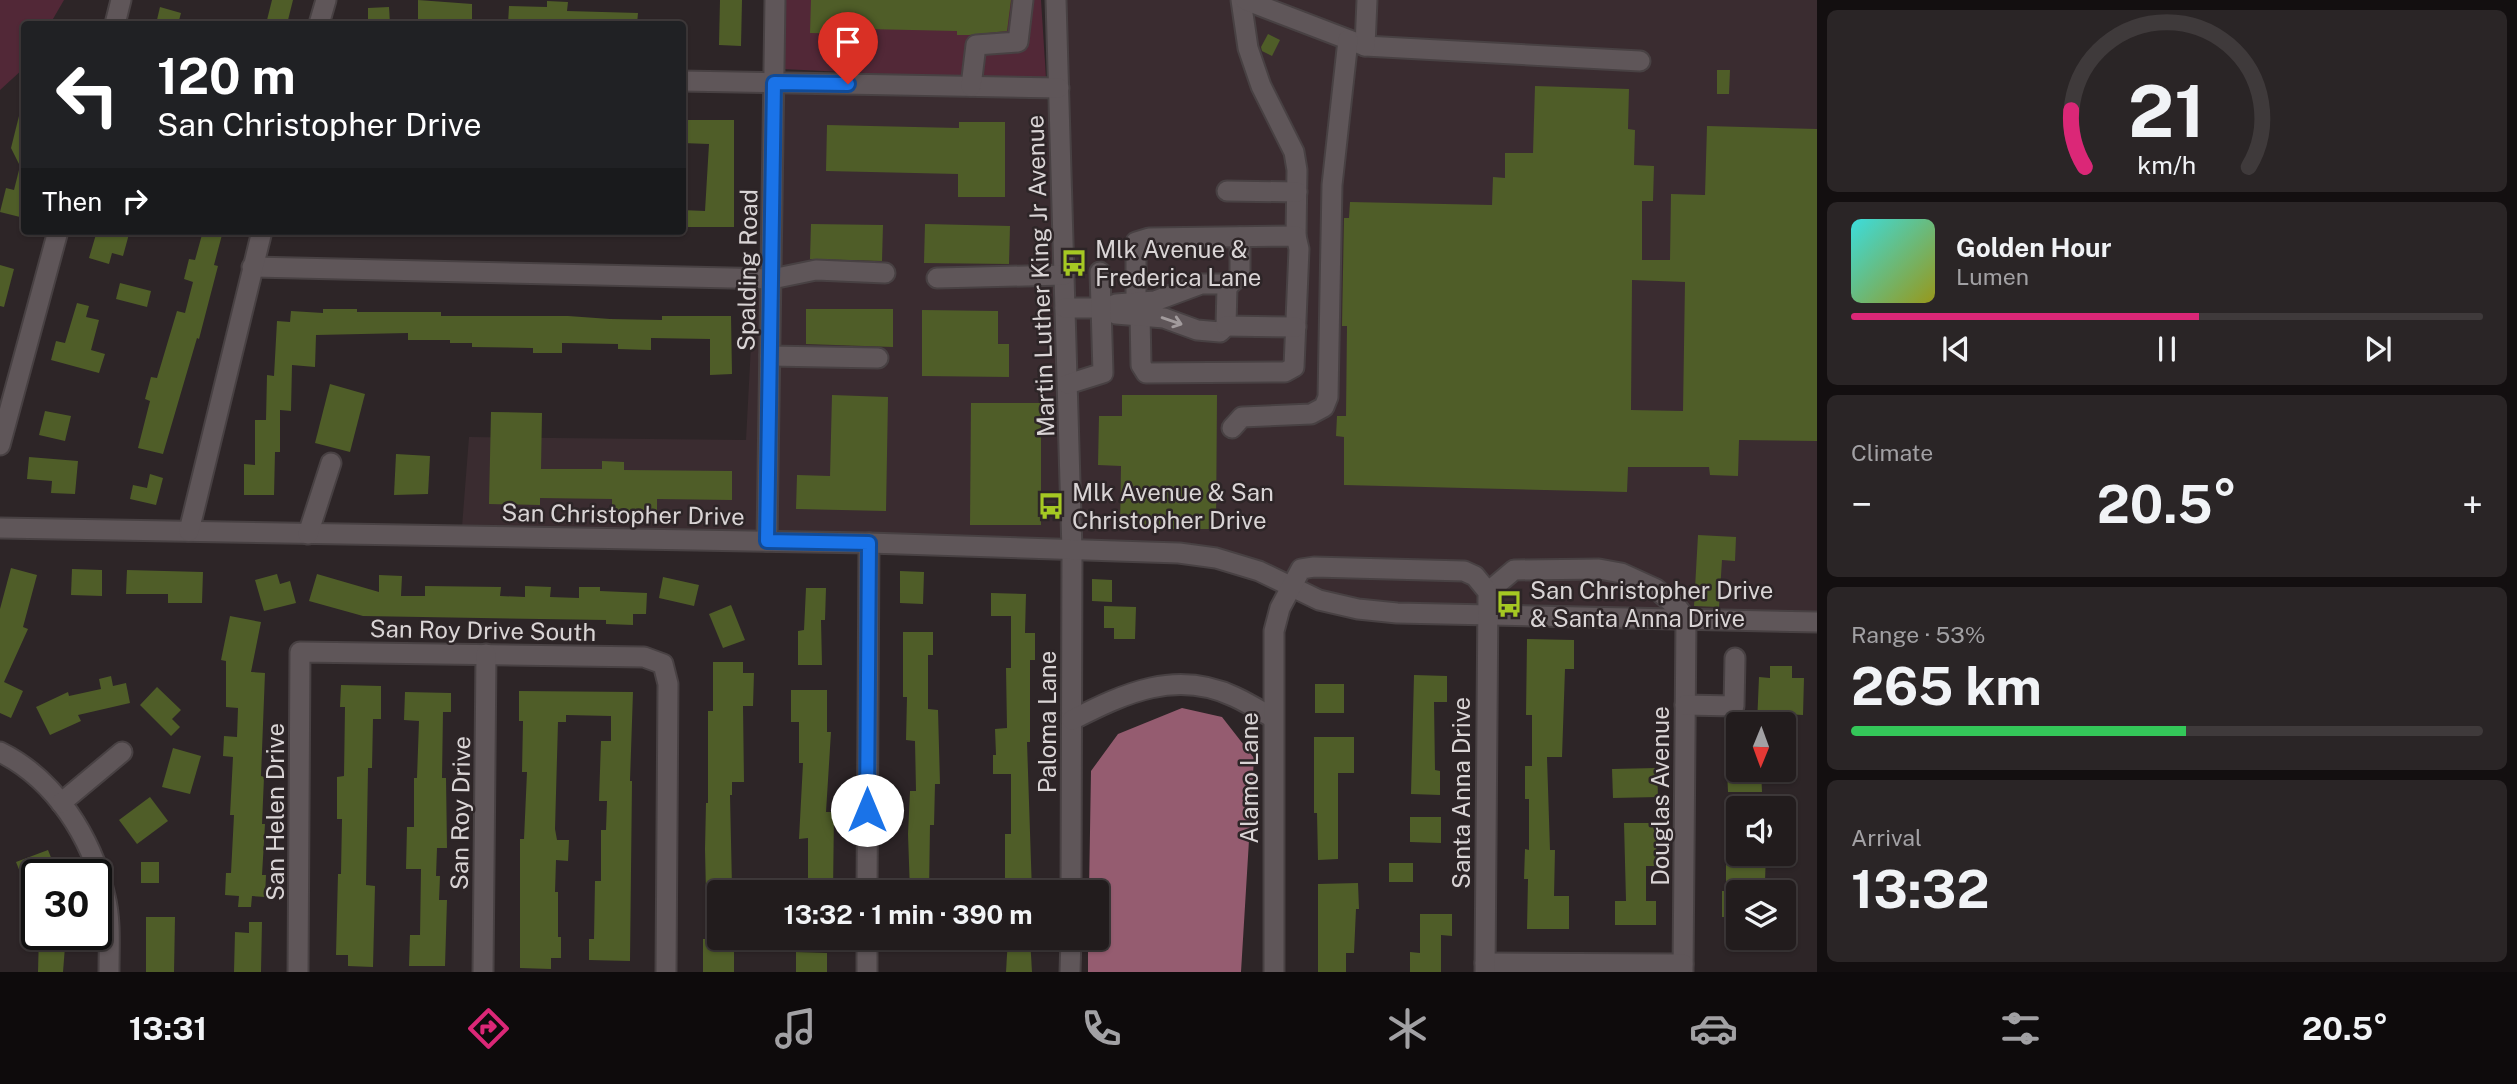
<!DOCTYPE html>
<html lang="en">
<head>
<meta charset="utf-8">
<style>
  body { margin:0; font-family:"Public Sans",sans-serif; background:#2a2526; color:#f1f3f6; height:100vh; display:flex; flex-direction:column; font-size:26px; white-space:nowrap }
  * { box-sizing:border-box; margin:0 }
  p { font-size:23px; color:#a2a1a4 }
  .icon { flex:none; width:38px; height:38px; fill:none; stroke:currentColor; stroke-width:2; stroke-linecap:round; stroke-linejoin:round }
  .map { position:relative; flex:1; overflow:hidden }
  .details { display:flex; flex-direction:column; gap:10px; padding:10px; background:#130f10; width:700px }
  .details>* { flex:none }
  .guide { position:absolute; left:21px; top:21px; width:665px; height:214px; border-radius:7px; box-shadow:0 2px 5px #0004,0 0 0 2px #3f3a3b; background:#202124; color:#fff; overflow:hidden }
  .needle { width:46px; rotate:181deg }
  .buttons { position:absolute; left:1726px; top:712px; display:grid; gap:14px }
  .buttons a { display:grid; place-items:center; width:70px; height:70px; border-radius:7px; background:#221c1d; box-shadow:0 2px 5px #0004,0 0 0 2px #3f3a3b; font-size:35px }
  .speed { position:absolute; left:21px; top:859px; display:flex; gap:14px; font-size:35px; font-weight:700; text-align:center }
  .speed>* { display:grid; place-content:center; width:91px; height:91px; border-radius:50%; background:#221c1d; box-shadow:0 2px 5px #0004,0 0 0 2px #3f3a3b; line-height:1 }
  .speed .limit { border:4px solid #111; border-radius:10px; background:#fff; color:#111 }
  .pin { position:absolute; display:grid; place-items:center; width:60px; height:60px; color:#fff; margin:-72px -30px; border-radius:50% 50% 50% 0; rotate:-45deg; box-shadow:0 0 7px #0007 }
  .pin .icon { rotate:45deg }
  .me { position:absolute; width:77px; margin:-38px; rotate:0deg; stroke-linejoin:round; filter:drop-shadow(0 0 5px #0008) }
  .turn { display:flex; align-items:center; gap:24px; height:147px; padding:0 21px; font-size:32px }
  .turn .icon { width:91px; height:91px; stroke-width:2.5 }
  .turn b { display:block; font-size:49px; line-height:60px }
  .then { display:flex; align-items:center; height:66px; padding:0 21px; background:#0003; gap:14px; font-size:26px }
  .big { font-size:52px; font-weight:700; line-height:1.1 }
  .details .widget { flex:1; display:flex; flex-direction:column; justify-content:center; gap:10px; min-width:0; padding:0 24px; border-radius:10px; background:#2a2526 }
  .details .dial { align-items:center; gap:0 }
  .dial svg { height:182px; overflow:visible; fill:none; stroke:#3f3a3b; stroke-width:7; stroke-linecap:round; text-anchor:middle }
  .dial text { fill:#f1f3f6; stroke:none }
  .song { display:flex; align-items:center; gap:21px }
  .cover { width:84px; height:84px; border-radius:10px; background:linear-gradient(135deg,hsl(180 70% 55%),hsl(60 70% 35%)) }
  .played { height:7px; border-radius:4px; background:linear-gradient(90deg,#db2777 55%,#3f3a3b 55%) }
  .keys { display:flex; justify-content:space-around; direction:ltr }
  .heat { display:flex; justify-content:space-between; align-items:center; font-size:38px; direction:ltr }
  .charge { height:10px; border-radius:5px; background:linear-gradient(90deg,#34c759 53%,#3f3a3b 0) }
  .trip { position:absolute; left:707px; top:880px; width:402px; height:70px; border-radius:7px; background:#221c1d; box-shadow:0 2px 5px #0004,0 0 0 2px #3f3a3b; font-weight:700; line-height:70px; text-align:center }
  .tabs { display:flex; height:112px; justify-content:space-around; align-items:center; background:#0e0b0c; color:#a2a1a4 }
  .tabs .icon { width:49px; height:49px }
  .tabs .current { color:#db2777 }
  .tabs b { font-size:32px; color:#f1f3f6 }
  main { display:flex; flex:1; min-height:0 }
  .map>svg:first-child { display:block }
  .built { fill:#3a2c30 }
  .green { fill:#522837 }
  .water { fill:#955c70 }
  .building { fill:#4f5d28; fill-rule:evenodd }
  .lines { fill:none; stroke-linecap:round; stroke-linejoin:round }
  .minor-casing { stroke:#484143; stroke-width:23 }
  .minor { stroke:#5f5659; stroke-width:19 }
  .oneway { stroke:#a29b9d }
  .route-casing { stroke:#114b97; stroke-width:18 }
  .route { stroke:#1a73e8; stroke-width:12 }
  .labels { text-anchor:middle; dominant-baseline:central; stroke-width:5; stroke-linejoin:round; paint-order:stroke }
  .poi-label { font-size:24px; fill:#d9d4d5; stroke:#2d2527; text-anchor:start }
  .street-label { font-size:24px; fill:#d9d4d5; stroke:#2d2527 }
</style>
</head>
<body>
<main>
<div class="map">
<svg width="1817" height="972" viewBox="0 0 1817 972">
  <rect width="100%" height="100%" fill="#2d2527"/>
  <!-- built -->
  <g class="built">
    <path d="M1064 0H1817V613L1398 604 1359 600 1322 592 1288 574 1080 542Z"/>
    <path d="M782 92 1047 96 1054 200 1064 542 776 532Z"/>
    <path d="M754 288H764L760 532 462 527 469 437 746 440Z"/>
  </g>
  <!-- green -->
  <g class="green">
    <path d="M0 0H64L50 24H24V68L0 90Z"/>
    <path d="M783 0H1041L1046 78 927 76 782 69Z"/>
  </g>
  <!-- water -->
  <path class="water" d="M1182 708 1222 717 1254 758 1241 972H1088V938H1097V892H1089L1091 771 1118 734Z"/>
  <!-- building -->
  <g class="building">
    <path d="M272 0H293L287 24H266Z"/>
    <path d="M418 0 472 4V24H418Z"/>
    <path d="M720 0H742L741 46 719 45Z"/>
    <path d="M811 0H1011L1007 31 969 35H957V31L866 29V34L810 33Z"/>
    <path d="M547 1 568 2 567 11 638 13 637 24H508L509 6 547 7Z"/>
    <path d="M160 7 181 13 178 24H156Z"/>
    <path d="M389 7 390 24H368V8Z"/>
    <path d="M1268 34 1280 40 1272 56 1262 51 1261 47Z"/>
    <path d="M1717 70H1730L1729 94H1717Z"/>
    <path d="M1535 86 1629 89 1628 129 1635 130 1634 165 1654 166 1653 201H1642V260H1670L1671 194 1705 195 1707 126 1817 129V441L1739 440 1738 476 1710 475 1709 467H1628L1627 492 1344 485V437L1336 436 1337 416H1346L1347 326H1342L1344 218H1349L1350 202 1492 205 1493 177 1505 178V153H1533ZM1632 280 1685 282 1683 411 1631 410Z"/>
    <path d="M20 112H24V218L0 212 6 188 14 190 20 166 11 148Z"/>
    <path d="M682 120H734V227H682V210L705 211 709 144 682 143Z"/>
    <path d="M959 122H1005V197H958V174L826 171 827 125 959 128Z"/>
    <path d="M811 224 883 225 882 261 810 259Z"/>
    <path d="M925 224 1010 226 1009 264 924 263Z"/>
    <path d="M97 231H120L129 234 123 256 112 253 109 264 89 258Z"/>
    <path d="M203 231H223L214 265 218 266 199 339 197 338 163 454 138 448 150 401 145 399 151 377 157 378 177 311 185 313 193 282 184 279 189 259 195 260Z"/>
    <path d="M0 265 14 269 4 307 0 306Z"/>
    <path d="M120 283 151 291 147 307 116 299Z"/>
    <path d="M77 303 89 306 86 317 99 320 91 350 105 354 99 373 51 360 56 341 65 343Z"/>
    <path d="M323 309H357V312H441V316H568L610 319 662 320V316H731L732 374 710 375V339L651 338V350L618 349V344L562 343V353H533V348L472 347V343H450V340H408V333L316 335 315 367 292 365 291 411 280 410V452H275L274 495H244V464L255 465V420H266L267 375 274 376 277 321 290 322 291 311 323 313Z"/>
    <path d="M806 309H893V347L806 344Z"/>
    <path d="M922 310 998 311V344H1009V377L922 376Z"/>
    <path d="M330 384 365 394 350 452 315 443Z"/>
    <path d="M832 395 888 397 886 511 796 509 797 475 830 476Z"/>
    <path d="M1122 395H1217L1216 529H1120L1121 466 1098 465 1099 416H1122Z"/>
    <path d="M971 403H1041V525H970Z"/>
    <path d="M45 411 71 416 65 441 39 435Z"/>
    <path d="M491 412 542 413 541 469H602V461L624 462V470L732 471V500L657 499V512H612V499L540 498V505L489 504Z"/>
    <path d="M396 454 430 456 428 494 394 495Z"/>
    <path d="M29 457 78 461 75 494 51 493 52 481 27 479Z"/>
    <path d="M150 474 163 478 156 505 130 499 133 485 147 488Z"/>
    <path d="M1698 535 1736 537 1735 561 1722 560 1719 607 1694 606Z"/>
    <path d="M11 568 37 575 23 627 28 629 4 682 23 691 11 718 0 713V609Z"/>
    <path d="M72 569 102 570V596L71 595Z"/>
    <path d="M127 570 203 572 202 603H168V594H126Z"/>
    <path d="M900 571 924 572 923 604 900 603Z"/>
    <path d="M277 574 280 584 290 581 296 603 264 611 255 580Z"/>
    <path d="M317 574 379 592V575L402 576 401 596H425V586L501 587 500 596 525 597V586L551 587 550 597 579 598V587H600V591L647 593 646 614H633V625L606 624V620L363 616 309 601Z"/>
    <path d="M663 577 699 585 694 606 659 598Z"/>
    <path d="M1092 579 1112 580V602L1092 601Z"/>
    <path d="M806 588H826L825 620H821L822 665H798V631L804 630Z"/>
    <path d="M991 593 1026 594 1025 633H1035V660H1030V742H1027L1032 892H996V879H1005V834H1011V774H993V755H996L995 729 1007 728 1006 668H1011V616H991Z"/>
    <path d="M731 605 745 640 723 648 709 614Z"/>
    <path d="M1104 606 1136 607 1135 639H1114V628H1104Z"/>
    <path d="M230 616 261 622 251 672 265 673 261 776 264 777 262 824H265L262 875H266L265 897 252 896 251 907H238L239 896 225 895 226 873H231L234 815H230L233 757 223 756 224 736 237 737 238 708 226 707V661L221 660Z"/>
    <path d="M903 632H933V655H928V709L938 710 940 784H935L934 825H930L929 892H910L908 834 910 791H916L915 741 906 740 907 697H903Z"/>
    <path d="M1527 639 1574 640V669H1565L1562 757H1547L1550 850H1555L1554 896H1569V929H1527L1528 879H1524L1525 849 1529 850V799H1525V766H1532V715H1526Z"/>
    <path d="M713 662H743V673H754L753 706H743L744 782H732V795H730L732 887H719V939H724V952H734V972H703V939H707L705 849 706 803H708V711H713Z"/>
    <path d="M1770 666H1792V678H1804L1803 715 1785 714V724H1757L1759 677 1770 678Z"/>
    <path d="M1414 675 1447 676V702H1434L1435 770 1440 771V795L1411 794Z"/>
    <path d="M111 676 113 686 126 683 130 703 78 715 81 721 50 735 36 707 68 692 69 696 101 689 99 679Z"/>
    <rect x="1315" y="684" width="29" height="29"/>
    <path d="M341 685 381 686V719H373L372 768H368L366 885 375 886 373 967 348 966V955H336L338 874H341L342 819H337V777L344 776 345 707H340Z"/>
    <path d="M157 687 181 710 172 719 180 727 171 736 140 705Z"/>
    <path d="M791 690H827V732H831L826 812H834L833 892H808V838L799 839 803 763H799V722H791Z"/>
    <path d="M519 691 633 692 630 781H632L630 961 589 960V939H594L595 881H601V830H606L607 801H599L601 741H611V716L566 715V722H558L555 829 557 840H569L568 861 556 860 555 892H558V937H561V958H551V969L520 968V839H524L527 772H522L523 721H519Z"/>
    <path d="M405 692 451 693V712H443L442 778H446L447 848H437L436 876H440L439 900H447L445 966H409L410 935H420L421 869H406L407 827H414V778H417L419 721 404 720Z"/>
    <path d="M1314 737H1354V773H1338V859L1318 860 1317 813H1314Z"/>
    <path d="M173 748 201 756 190 794 162 787Z"/>
    <path d="M1657 768 1658 797 1613 798 1612 769Z"/>
    <path d="M1727 770H1761L1762 792H1728Z"/>
    <path d="M150 797 168 821 137 844 119 820Z"/>
    <path d="M1410 817H1441V843L1410 842Z"/>
    <path d="M1726 820H1738V854H1766L1765 881H1759V892H1738V917H1722V891H1726Z"/>
    <path d="M1624 823H1657L1656 866H1646V901H1656V925H1615V901H1626Z"/>
    <path d="M48 850 58 875H37L36 912 16 862Z"/>
    <rect x="141" y="862" width="18" height="21"/>
    <rect x="1389" y="863" width="24" height="19"/>
    <path d="M1358 883 1359 909H1356L1354 953H1346V972H1318V884Z"/>
    <path d="M1420 914H1452V936L1441 935V972H1410V952L1420 953Z"/>
    <path d="M146 917H175L174 972H146Z"/>
    <path d="M249 922H262L261 972H234L235 932 249 933Z"/>
    <path d="M39 934H66L63 972H38Z"/>
    <path d="M1008 938H1030L1032 972H1006Z"/>
    <path d="M796 952 827 953V972H796Z"/>
  </g>
  <g class="lines">
    <defs>
      <g id="minor">
        <path d="M1056 0 1072 551 1071 892"/>
        <path d="M1241 0 1248 48 1261 86 1294 152 1297 170 1296 236"/>
        <path d="M1245 0 1365 46 1640 61"/>
        <path d="M115 24 121 0"/>
        <path d="M319 24 326 0"/>
        <path d="M1365 46 1367 0"/>
        <path d="M682 81 1059 88"/>
        <path d="M971 86 976 45 1018 42 1023 0"/>
        <path d="M1227 191 1297 192"/>
        <path d="M252 267 772 279 816 270 885 273"/>
        <path d="M937 278 1064 275"/>
        <path d="M1227 287 1240 275V237"/>
        <path d="M1136 304V242L1149 238 1296 236 1299 249 1294 367 1285 372 1146 373 1141 365 1140 315"/>
        <path d="M1065 308H1106L1116 304 1155 301 1201 284H1221L1227 287 1226 326 1220 332 1197 330 1164 318 1116 314 1106 308"/>
        <path d="M1226 326 1296 327"/>
        <path d="M770 356 878 358"/>
        <path d="M1068 384 1103 373 1100 272"/>
        <path d="M1232 428 1242 417 1311 414 1324 407 1328 397 1332 185 1348 40"/>
        <path d="M0 445 58 231"/>
        <path d="M0 528 869 543 1179 553 1216 558 1259 571 1319 600 1358 609 1397 613 1817 622"/>
        <path d="M189 531 262 231"/>
        <path d="M308 534 331 463"/>
        <path d="M767 541 775 0"/>
        <path d="M1488 592 1514 570 1599 569 1621 573 1656 589 1677 607 1686 619 1683 972"/>
        <path d="M1685 705 1734 706 1735 658"/>
        <path d="M1072 720C1125 693 1176 669 1235 697 1248 703 1261 711 1273 718"/>
        <path d="M0 752C55 779 92 838 105 896 111 920 109 947 109 972"/>
        <path d="M61 803 122 752"/>
        <path d="M867 892 869 543"/>
        <path d="M1485 963 1683 964"/>
        <path d="M298 972 300 652 644 657 663 664 668 684 666 972"/>
        <path d="M483 972 486 654"/>
        <path d="M867 972V938"/>
        <path d="M1070 972 1071 938"/>
        <path d="M1274 972V631L1280 608 1301 569 1314 567 1464 571 1475 576 1488 592 1485 972"/>
      </g>
    </defs>
    <!-- minor casing -->
    <use href="#minor" class="minor-casing"/>
    <!-- minor -->
    <use href="#minor" class="minor"/>
  </g>
  <!-- one-way arrows -->
  <defs><path id="oneway-shaft" d="M-6 0H5M1.5-3L5.5 0L1.5 3" fill="none" stroke-width="1.6" stroke-linecap="round" stroke-linejoin="round" transform="scale(1.75)"/></defs>
  <use class="oneway" href="#oneway-shaft" transform="translate(1172 321) rotate(19)"/>
  <g class="lines">
    <defs>
      <path id="route" d="M848 84 774 83 767 541 869 543 867 810"/>
    </defs>
    <!-- route casing -->
    <use href="#route" class="route-casing"/>
    <!-- route -->
    <use href="#route" class="route"/>
  </g>
  <!-- icons -->
  <defs>
    <symbol id="bus-bare" viewBox="-9 -9 18 18"><path d="M-5-6H5V4H4V6H2V4H-2V6H-4V4H-5ZM-3.5-4V0h7V-4ZM-3.5 1.2v1.5H-2V1.2ZM2 1.2v1.5H3.5V1.2Z" fill="#a5c823" stroke="#2d2527" stroke-width="2.5" paint-order="stroke"/></symbol>
  </defs>
  <g fill-rule="evenodd">
    <use href="#bus-bare" x="1055" y="244" width="38" height="38"/>
    <use href="#bus-bare" x="1032" y="487" width="38" height="38"/>
    <use href="#bus-bare" x="1490" y="585" width="38" height="38"/>
  </g>
  <g class="labels">
    <!-- poi labels -->
    <g class="poi-label">
      <text x="1095" y="249">Mlk Avenue &amp;<tspan x="1095" dy="28">Frederica Lane</tspan></text>
      <text x="1072" y="492">Mlk Avenue &amp; San<tspan x="1072" dy="28">Christopher Drive</tspan></text>
      <text x="1530" y="590">San Christopher Drive<tspan x="1530" dy="28">&amp; Santa Anna Drive</tspan></text>
    </g>
    <!-- street labels -->
    <g class="street-label">
      <text transform="translate(747 270) rotate(-89)">Spalding Road</text>
      <text transform="translate(1040 276) rotate(-92)">Martin Luther King Jr Avenue</text>
      <text transform="translate(623 514) rotate(1)">San Christopher Drive</text>
      <text transform="translate(483 630) rotate(1)">San Roy Drive South</text>
      <text transform="translate(1047 722) rotate(-90)">Paloma Lane</text>
      <text transform="translate(1249 778) rotate(-90)">Alamo Lane</text>
      <text transform="translate(1461 793) rotate(-90)">Santa Anna Drive</text>
      <text transform="translate(1660 796) rotate(-90)">Douglas Avenue</text>
      <text transform="translate(275 812) rotate(-90)">San Helen Drive</text>
      <text transform="translate(460 813) rotate(-89)">San Roy Drive</text>
    </g>
  </g>
</svg>
<div class="buttons">
<a><svg class="needle" viewBox="-14 -14 28 28"><path d="M0-13l5 13h-10z" fill="#e53935"/><path d="M0 13l5-13h-10z" fill="#a2a1a4"/></svg></a>
<a><svg class="icon" aria-label="sound" viewBox="0 0 24 24"><path d="M4 9h4l5-4v14l-5-4H4zM17 9q2 3 0 6"/></svg></a>
<a><svg class="icon" aria-label="layers" viewBox="0 0 24 24"><path d="M12 4l9 5-9 5-9-5zM3 14l9 5 9-5"/></svg></a>
</div>
<div class="speed"><div class="limit">30</div></div>
<div class="pin" style="left:848px;top:84px;background:#d93025"><svg class="icon" aria-label="arrive" viewBox="0 0 24 24"><path d="M6 21V4h12l-3 4 3 4H6"/></svg></div>
<svg class="me" style="left:867px;top:810px" viewBox="-20 -20 40 40"><circle r="19" fill="#fff"/><path d="M0-13L10 11 0 6-10 11z" fill="#1a73e8"/></svg>
<div class="trip">13:32 · 1 min · 390 m</div>
<div class="guide">
<div class="turn"><svg class="icon" aria-label="left" viewBox="0 0 24 24"><path d="M17 20v-9H6M10 6l-5 5 5 5"/></svg><div><b>120 m</b>San Christopher Drive</div></div>
<div class="then">Then<svg class="icon" aria-label="right" viewBox="0 0 24 24"><path d="M7 20v-9h11M14 6l5 5-5 5"/></svg></div>
</div>
</div>
<section class="details">
<div class="widget dial"><svg viewBox="0 0 100 80">
<path d="M14 69A42 42 0 1 1 86 69"/>
<path d="M14 69A42 42 0 0 1 8 44" stroke="#db2777"/>
<text x="50" y="56" font-size="32" font-weight="700">21</text>
<text x="50" y="72" font-size="11">km/h</text>
</svg></div>
<div class="widget">
<div class="song"><i class="cover"></i><div><b>Golden Hour</b><p>Lumen</p></div></div>
<div class="played"></div>
<div class="keys"><svg class="icon" aria-label="previous" viewBox="0 0 24 24"><path d="M18 5L8 12l10 7zM5 5v14"/></svg><svg class="icon" aria-label="pause" viewBox="0 0 24 24"><path d="M8 5v14M16 5v14"/></svg><svg class="icon" aria-label="next" viewBox="0 0 24 24"><path d="M6 5l10 7-10 7zM19 5v14"/></svg></div>
</div>
<div class="widget"><p>Climate</p>
<div class="heat"><a>−</a><b class="big">20.5°</b><a>+</a></div>
</div>
<div class="widget"><p>Range · 53%</p><b class="big">265 km</b><div class="charge"></div></div>
<div class="widget"><p>Arrival</p><b class="big">13:32</b></div>
</section>
</main>
<nav class="tabs">
<b>13:31</b>
<svg class="icon current" aria-label="directions" viewBox="0 0 24 24"><path d="M12 3l9 9-9 9-9-9zM9 14v-3h6M13 9l2 2-2 2"/></svg>
<svg class="icon" aria-label="music" viewBox="0 0 24 24"><path d="M9 18V5l10-2v13"/><circle cx="6" cy="18" r="3"/><circle cx="16" cy="16" r="3"/></svg>
<svg class="icon" aria-label="phone" viewBox="0 0 24 24"><path d="M5 4h4l2 5-3 2q2 4 5 5l2-3 5 2v4C11 20 4 13 5 4z"/></svg>
<svg class="icon" aria-label="climate" viewBox="0 0 24 24"><path d="M12 3v18M4 7l16 10M4 17L20 7"/></svg>
<svg class="icon" aria-label="car" viewBox="0 0 24 24"><path d="M5 17H2v-5l4-1 3-4h7l3 4 3 1v5h-3M9 17h6M6 11h13"/><circle cx="7" cy="17" r="2"/><circle cx="17" cy="17" r="2"/></svg>
<svg class="icon" aria-label="filters" viewBox="0 0 24 24"><path d="M4 7h16M4 17h16"/><circle cx="9" cy="7" r="2"/><circle cx="15" cy="17" r="2"/></svg>
<b>20.5°</b>
</nav>
</body>
</html>
